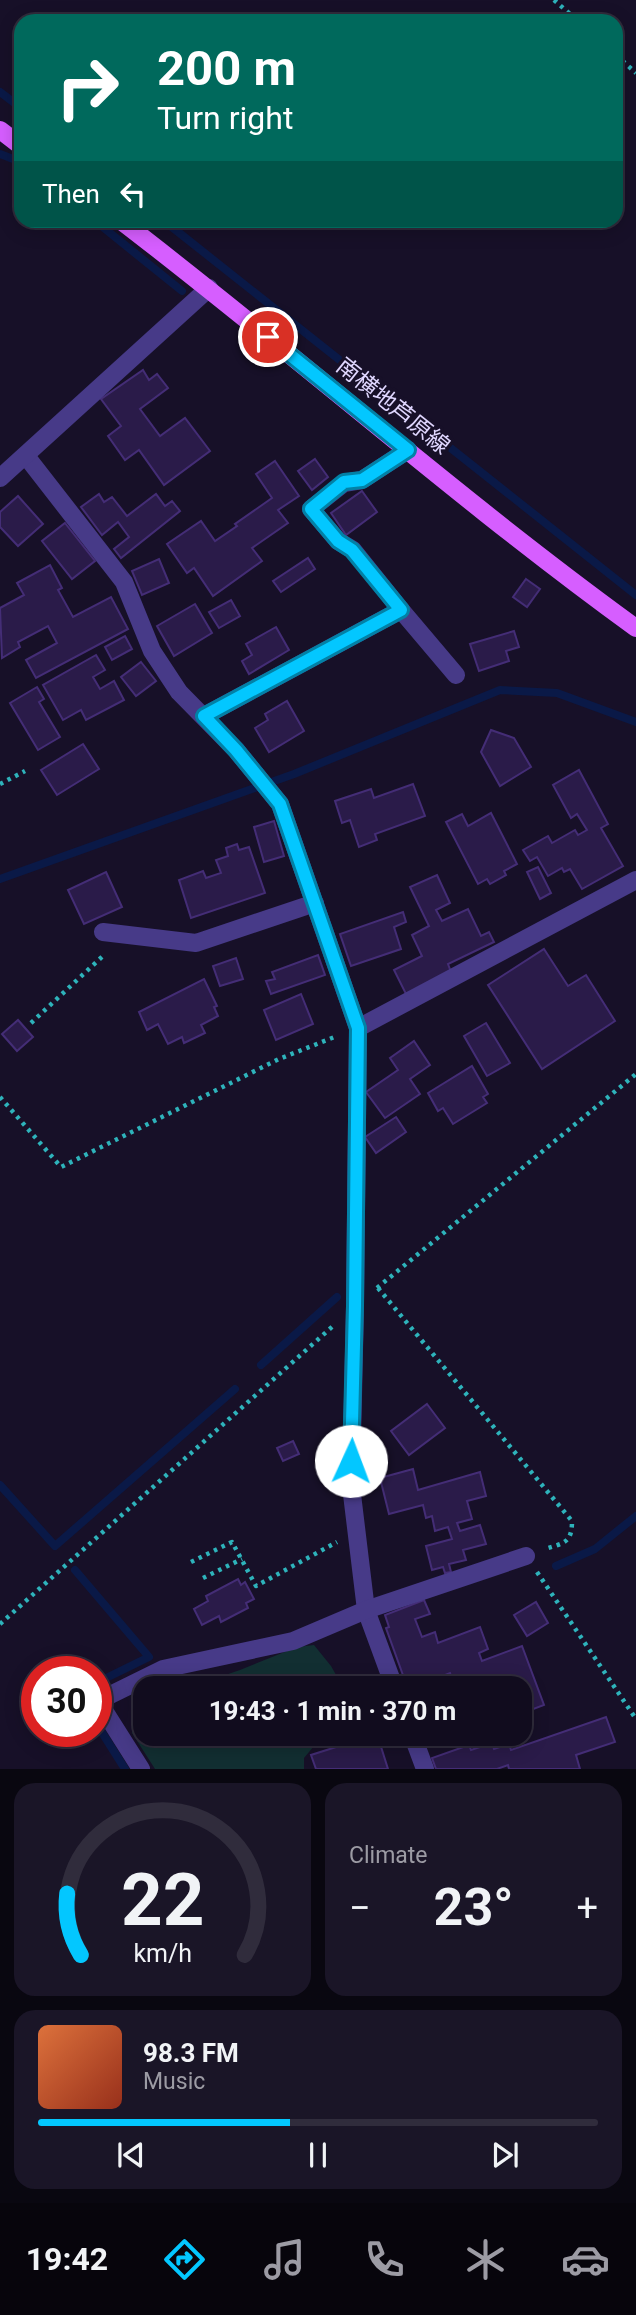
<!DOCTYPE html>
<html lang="en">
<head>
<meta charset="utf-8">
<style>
  body { margin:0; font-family:Roboto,"Noto Sans JP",sans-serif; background:#1a1527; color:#f1f3f6; height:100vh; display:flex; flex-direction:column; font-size:26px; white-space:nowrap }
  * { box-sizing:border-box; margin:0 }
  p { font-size:23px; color:#9c9ba4 }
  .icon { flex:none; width:38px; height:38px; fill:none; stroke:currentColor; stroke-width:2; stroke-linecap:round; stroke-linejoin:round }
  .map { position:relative; height:1769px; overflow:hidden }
  .drawer { display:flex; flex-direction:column; gap:14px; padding:14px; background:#090710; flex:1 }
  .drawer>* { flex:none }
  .guide { position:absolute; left:14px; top:14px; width:609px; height:214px; border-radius:21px; box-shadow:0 4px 18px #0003,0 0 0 2px #302c3c; background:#00695c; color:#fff; overflow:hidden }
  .speed { position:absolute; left:21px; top:1656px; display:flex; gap:14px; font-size:35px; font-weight:700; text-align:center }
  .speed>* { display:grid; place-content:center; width:91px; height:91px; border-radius:50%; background:#110c1e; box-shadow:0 4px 18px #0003,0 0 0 2px #302c3c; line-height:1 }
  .speed .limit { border:10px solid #d22; background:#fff; color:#111 }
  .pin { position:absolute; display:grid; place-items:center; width:60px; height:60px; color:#fff; margin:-30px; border:4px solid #fff; border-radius:50%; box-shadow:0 2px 7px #0007 }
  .me { position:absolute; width:77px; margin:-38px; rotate:2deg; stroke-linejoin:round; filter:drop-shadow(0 0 5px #0008) }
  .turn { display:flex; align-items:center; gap:24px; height:147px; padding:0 28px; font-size:32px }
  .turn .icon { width:91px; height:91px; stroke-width:2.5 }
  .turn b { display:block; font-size:49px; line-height:60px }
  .then { display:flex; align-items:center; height:66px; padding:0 28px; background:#0003; gap:14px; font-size:26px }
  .big { font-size:52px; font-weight:700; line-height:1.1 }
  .drawer .tile { flex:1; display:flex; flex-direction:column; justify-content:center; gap:10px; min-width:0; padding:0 24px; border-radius:21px; background:#1a1527 }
  .drawer .dial { align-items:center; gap:0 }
  .dial svg { height:182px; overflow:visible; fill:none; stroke:#302c3c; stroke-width:7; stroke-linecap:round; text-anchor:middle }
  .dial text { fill:#f1f3f6; stroke:none }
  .song { display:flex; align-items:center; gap:21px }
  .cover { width:84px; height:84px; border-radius:10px; background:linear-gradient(135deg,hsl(20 70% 55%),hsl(10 70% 35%)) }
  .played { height:7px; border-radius:4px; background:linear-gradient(90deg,#03c7ff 45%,#302c3c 45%) }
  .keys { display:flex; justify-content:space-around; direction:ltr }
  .heat { display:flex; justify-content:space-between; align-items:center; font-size:38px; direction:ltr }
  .drawer .tiles { flex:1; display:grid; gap:14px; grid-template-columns:1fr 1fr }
  .tile:last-child { grid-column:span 2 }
  .trip { position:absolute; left:133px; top:1676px; width:399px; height:70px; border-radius:21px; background:#110c1e; box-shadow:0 4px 18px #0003,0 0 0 2px #302c3c; font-weight:700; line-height:70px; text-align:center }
  .dock { display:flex; height:112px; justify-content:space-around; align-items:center; background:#07050c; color:#9c9ba4 }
  .dock .icon { width:49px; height:49px }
  .dock .on { color:#03c7ff }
  .dock b { font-size:32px; color:#f1f3f6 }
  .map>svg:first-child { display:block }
  .green { fill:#122f32 }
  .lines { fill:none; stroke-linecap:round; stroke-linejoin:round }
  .stream { stroke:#0a1947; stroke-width:8 }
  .building { fill:#2a1b49; stroke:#442d76; stroke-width:2 }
  .path { stroke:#2eb3bb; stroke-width:4.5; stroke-dasharray:3.5 5; stroke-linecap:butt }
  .minor { stroke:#473a88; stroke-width:18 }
  .major { stroke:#d65eff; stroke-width:18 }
  .route-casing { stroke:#0281a6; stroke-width:18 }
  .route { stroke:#03c7ff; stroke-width:12 }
  .labels { text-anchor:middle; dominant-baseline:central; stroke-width:7; stroke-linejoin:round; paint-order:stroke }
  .street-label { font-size:23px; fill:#e0d7ff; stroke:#171028 }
</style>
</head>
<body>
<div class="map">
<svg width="636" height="1769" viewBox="0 0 636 1769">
  <rect width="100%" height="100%" fill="#171028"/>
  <!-- green -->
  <g class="green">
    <path d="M314 1645 331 1666 344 1689H184L240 1670 297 1647Z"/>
    <path d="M145 1708V1734H324L304 1758V1769H155L132 1733V1718Z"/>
  </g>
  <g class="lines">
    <!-- stream -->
    <g class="stream">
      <path d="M0 92 21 108"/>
      <path d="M0 154 21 162"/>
      <path d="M94 220 182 291"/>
      <path d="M163 220 636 595"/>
      <path d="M0 879 294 774 500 690 557 693 636 722"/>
      <path d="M261 1365 337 1297"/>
      <path d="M0 1485 55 1546 235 1389"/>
      <path d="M556 1566 595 1549 636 1516"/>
      <path d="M75 1570 149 1657 96 1683"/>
      <path d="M96 1723 125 1769"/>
    </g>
  </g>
  <!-- building -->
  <g class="building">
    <path d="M143 370 149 380 157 374 168 388 140 409 160 436 185 418 210 451 164 485 139 450 125 460 108 436 121 426 101 399Z"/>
    <path d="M315 459 328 477 312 490 298 471Z"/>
    <path d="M275 461 299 496 278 510 288 523 252 548 262 561 213 596 194 568 187 573 167 544 201 521 215 541 237 526 235 524 272 498 256 474Z"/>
    <path d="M362 491 377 512 346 535 331 513Z"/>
    <path d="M99 494 104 502 112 497 127 516 156 494 165 506 172 501 180 511 121 558 114 549 129 537 118 522 102 535 81 507Z"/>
    <path d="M18 496 43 524 18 546 0 527V512Z"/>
    <path d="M65 523 95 561 72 579 42 541Z"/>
    <path d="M308 558 315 569 281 592 273 581Z"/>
    <path d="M159 559 169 583 142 595 132 571Z"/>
    <path d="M50 565 62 588 58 590 73 617 111 597 128 629 36 678 26 660 57 643 48 626 18 642 20 647 2 658 0 608 24 595 17 583Z"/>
    <path d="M526 579 540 589 527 607 513 597Z"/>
    <path d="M231 600 240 616 219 628 209 612Z"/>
    <path d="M195 604 212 633 174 656 157 626Z"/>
    <path d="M276 627 289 650 249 674 242 661 252 655 246 644Z"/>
    <path d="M514 631 519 647 506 651 509 661 479 671 470 644Z"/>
    <path d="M125 636 132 649 112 660 105 647Z"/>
    <path d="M96 655 105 670 93 677 100 689 114 681 124 700 86 720 81 710 63 720 43 685Z"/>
    <path d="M141 662 156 681 136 696 121 677Z"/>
    <path d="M37 687 44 699 39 702 60 737 38 750 10 703Z"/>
    <path d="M287 701 304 731 269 752 255 728 268 720 265 714Z"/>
    <path d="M491 730 514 738 531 767 500 786 481 752Z"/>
    <path d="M83 744 99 769 57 795 41 770Z"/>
    <path d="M579 770 608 824 601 828 623 866 582 889 570 869 564 872 562 868 548 876 537 857 530 861 523 850 548 836 552 843 575 830 578 835 587 830 577 814 571 818 553 785Z"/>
    <path d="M413 784 425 816 375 834 377 840 359 847 350 820 342 823 335 801 371 789 374 798Z"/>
    <path d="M491 813 517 864 504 871 506 875 490 884 487 879 478 884 446 822 462 814 468 826Z"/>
    <path d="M274 821 284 856 264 862 254 827Z"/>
    <path d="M237 844 239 850 249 847 265 893 191 918 179 880 203 871 206 878 221 873 216 860 228 856 226 848Z"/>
    <path d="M538 867 551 893 540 899 527 872Z"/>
    <path d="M106 872 122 907 84 924 68 890Z"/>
    <path d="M437 875 450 903 436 910 442 921 468 909 481 936 489 932 494 942 448 964 451 972 406 994 394 970 422 956 412 935 429 926 410 887Z"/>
    <path d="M403 912 406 922 394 927 401 949 351 966 340 934Z"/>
    <path d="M544 949 568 986 586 975 615 1021 542 1069 488 985Z"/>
    <path d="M318 955 325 975 271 994 266 981 275 979 272 972Z"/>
    <path d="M236 958 243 979 220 986 213 966Z"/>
    <path d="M204 979 217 1006 214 1007 218 1016 201 1025 205 1033 184 1043 182 1037 168 1044 158 1024 147 1030 139 1012Z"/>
    <path d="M301 994 313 1024 276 1040 264 1010Z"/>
    <path d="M18 1020 33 1037 17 1051 2 1034Z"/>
    <path d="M486 1023 510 1063 487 1076 464 1036Z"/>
    <path d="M414 1041 430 1065 410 1079 420 1094 385 1118 366 1092 398 1070 390 1058Z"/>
    <path d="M472 1066 488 1094 483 1097 487 1103 453 1124 443 1108 438 1111 428 1093Z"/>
    <path d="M396 1117 406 1132 376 1153 365 1137Z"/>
    <path d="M427 1404 445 1428 409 1455 391 1431Z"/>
    <path d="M293 1441 299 1454 283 1461 277 1448Z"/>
    <path d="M413 1469 418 1490 480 1472 486 1496 467 1501 472 1519 457 1523 460 1531 480 1525 486 1544 463 1550 466 1560 449 1564 451 1572 445 1573 443 1567 432 1570 426 1546 452 1539 448 1527 435 1531 432 1516 426 1518 423 1505 389 1514 380 1478Z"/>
    <path d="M238 1579 241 1585 245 1582 254 1599 246 1603 248 1608 221 1622 219 1616 202 1625 194 1609 208 1601 206 1596Z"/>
    <path d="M424 1600 430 1614 415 1619 422 1637 435 1632 438 1643 480 1627 488 1649 479 1653 482 1661 522 1646 544 1705 520 1714V1689H456L450 1673 422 1684 424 1689H408L386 1628 389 1627 385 1615Z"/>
    <path d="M536 1602 548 1623 527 1636 514 1615Z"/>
    <path d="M606 1717 615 1742 576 1755 580 1769H509L508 1765 497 1769H436L432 1758 469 1745 471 1750 492 1743 494 1749 509 1744 511 1750Z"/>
    <path d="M377 1734 388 1769H316L311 1755Z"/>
  </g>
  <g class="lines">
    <!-- path -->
    <g class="path">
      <path d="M554 0 578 21"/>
      <path d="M616 55 636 73"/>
      <path d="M0 784 25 771"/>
      <path d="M31 1023 105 954"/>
      <path d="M0 1097 61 1167 279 1059 337 1036"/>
      <path d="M377 1288 636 1074"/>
      <path d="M378 1288 572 1521C572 1543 564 1543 545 1549"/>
      <path d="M191 1562 232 1542 256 1586 337 1542"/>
      <path d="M537 1572 636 1719"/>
      <path d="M203 1578 242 1559"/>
      <path d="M0 1624 333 1326"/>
    </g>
    <!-- minor -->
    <g class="minor">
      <path d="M26 456 124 582 152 651 179 692 236 750 280 804 358 1028 355 1306 351 1486 366 1610 395 1689"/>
      <path d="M0 478 209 288"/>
      <path d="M401 610 353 550 338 541 311 509 344 483 362 480 408 450"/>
      <path d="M204 716 401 610 456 675"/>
      <path d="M103 932 196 943 315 903"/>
      <path d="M358 1028 636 880"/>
      <path d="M412 1734 425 1769"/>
      <path d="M141 1769 98 1701 163 1669 293 1641 366 1610 526 1556"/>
    </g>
    <!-- major -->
    <g class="major">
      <path d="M0 130 21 146"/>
      <path d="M120 220C294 353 458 499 636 628"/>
    </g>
  </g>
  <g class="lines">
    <defs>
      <path id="route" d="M268 337 408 450 362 480 344 482 311 509 338 541 352 550 401 610 204 716 236 750 280 804 358 1028 355 1306 351 1461"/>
    </defs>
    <!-- route casing -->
    <use href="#route" class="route-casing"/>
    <!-- route -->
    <use href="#route" class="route"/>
  </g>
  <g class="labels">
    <!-- street labels -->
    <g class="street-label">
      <text transform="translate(393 406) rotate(39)">南横地芦原線</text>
    </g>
  </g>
</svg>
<div class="speed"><div class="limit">30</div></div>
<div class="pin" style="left:268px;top:337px;background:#d93025"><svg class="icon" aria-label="arrive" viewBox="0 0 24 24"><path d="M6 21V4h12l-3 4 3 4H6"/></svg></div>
<svg class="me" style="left:351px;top:1461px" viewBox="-20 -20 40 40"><circle r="19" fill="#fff"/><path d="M0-13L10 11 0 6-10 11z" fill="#03c7ff"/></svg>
<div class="trip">19:43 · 1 min · 370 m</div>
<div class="guide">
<div class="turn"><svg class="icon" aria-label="right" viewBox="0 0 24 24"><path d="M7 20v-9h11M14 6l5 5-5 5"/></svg><div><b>200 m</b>Turn right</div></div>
<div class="then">Then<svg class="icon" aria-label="left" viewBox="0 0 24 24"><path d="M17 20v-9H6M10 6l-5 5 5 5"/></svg></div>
</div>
</div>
<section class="drawer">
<div class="tiles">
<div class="tile dial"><svg viewBox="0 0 100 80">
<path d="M14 69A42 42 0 1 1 86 69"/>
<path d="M14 69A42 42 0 0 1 8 42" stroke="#03c7ff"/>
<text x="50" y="56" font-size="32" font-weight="700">22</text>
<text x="50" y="72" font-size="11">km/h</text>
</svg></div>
<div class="tile"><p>Climate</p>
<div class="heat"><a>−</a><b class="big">23°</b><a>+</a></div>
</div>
<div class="tile">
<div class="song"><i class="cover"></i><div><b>98.3 FM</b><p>Music</p></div></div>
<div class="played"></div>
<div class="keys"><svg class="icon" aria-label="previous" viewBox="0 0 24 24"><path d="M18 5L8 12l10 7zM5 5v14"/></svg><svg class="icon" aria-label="pause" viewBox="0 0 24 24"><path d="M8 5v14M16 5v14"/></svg><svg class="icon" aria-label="next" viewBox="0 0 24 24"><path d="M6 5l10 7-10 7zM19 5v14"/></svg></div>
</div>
</div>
</section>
<nav class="dock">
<b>19:42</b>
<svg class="icon on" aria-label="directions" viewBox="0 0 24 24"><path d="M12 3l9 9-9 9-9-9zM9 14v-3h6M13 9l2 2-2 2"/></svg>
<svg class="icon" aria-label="music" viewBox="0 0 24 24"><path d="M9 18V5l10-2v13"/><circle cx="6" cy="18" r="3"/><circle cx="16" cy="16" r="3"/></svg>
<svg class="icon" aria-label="phone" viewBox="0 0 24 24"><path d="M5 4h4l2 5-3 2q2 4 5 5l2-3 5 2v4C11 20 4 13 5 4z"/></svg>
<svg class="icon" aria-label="climate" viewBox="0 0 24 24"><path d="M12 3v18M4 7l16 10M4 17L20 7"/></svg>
<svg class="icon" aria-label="car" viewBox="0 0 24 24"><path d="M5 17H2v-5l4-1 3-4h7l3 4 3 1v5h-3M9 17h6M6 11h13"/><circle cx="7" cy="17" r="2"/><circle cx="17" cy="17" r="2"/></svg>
</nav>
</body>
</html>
